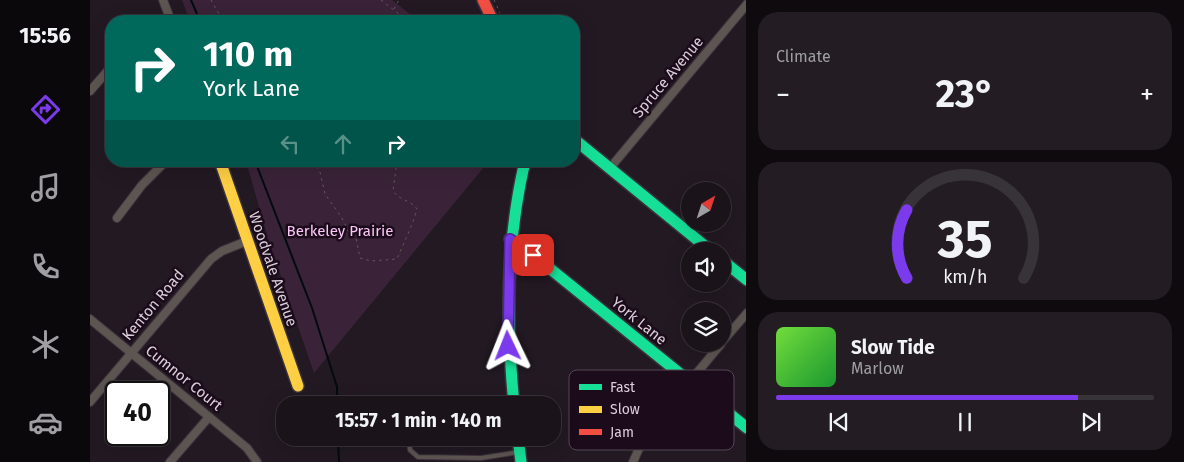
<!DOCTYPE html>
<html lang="en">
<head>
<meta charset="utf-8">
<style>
  body { margin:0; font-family:"Fira Sans",sans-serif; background:#231c23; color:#f1f3f6; height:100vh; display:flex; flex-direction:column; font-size:19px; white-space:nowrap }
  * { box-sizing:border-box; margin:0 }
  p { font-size:16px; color:#9f9ea2 }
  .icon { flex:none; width:28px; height:28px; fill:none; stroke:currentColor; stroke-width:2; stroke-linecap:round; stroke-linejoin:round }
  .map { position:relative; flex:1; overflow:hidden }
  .sheet { display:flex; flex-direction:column; gap:12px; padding:12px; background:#0e0a0e; width:438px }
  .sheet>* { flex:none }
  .top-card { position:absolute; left:15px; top:15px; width:475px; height:152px; border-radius:20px; box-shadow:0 5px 20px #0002,0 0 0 1px #383239; background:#00695c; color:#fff; overflow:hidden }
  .needle { width:32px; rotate:39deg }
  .controls { position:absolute; left:591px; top:182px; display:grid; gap:10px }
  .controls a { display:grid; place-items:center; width:50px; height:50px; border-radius:50%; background:#1a131a; box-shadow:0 5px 20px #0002,0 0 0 1px #383239; font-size:25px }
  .speed { position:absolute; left:15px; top:381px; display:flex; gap:10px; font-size:25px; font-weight:700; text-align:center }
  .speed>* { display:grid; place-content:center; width:65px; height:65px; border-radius:50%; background:#1a131a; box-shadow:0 5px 20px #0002,0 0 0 1px #383239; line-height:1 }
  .speed .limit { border:2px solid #111; border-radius:8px; background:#fff; color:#111 }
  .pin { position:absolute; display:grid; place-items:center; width:42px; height:42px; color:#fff; margin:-21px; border-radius:10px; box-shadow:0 2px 8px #0006 }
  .me { position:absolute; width:55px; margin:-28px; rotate:358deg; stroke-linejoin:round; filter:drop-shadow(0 0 4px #0008) }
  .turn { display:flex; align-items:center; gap:18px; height:105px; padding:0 15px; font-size:22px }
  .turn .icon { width:65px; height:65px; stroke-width:2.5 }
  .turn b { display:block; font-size:35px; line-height:42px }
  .lanes { display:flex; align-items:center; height:48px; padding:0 15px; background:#0003; justify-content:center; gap:25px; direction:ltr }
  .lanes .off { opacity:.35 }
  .big { font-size:38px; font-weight:700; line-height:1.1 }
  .sheet .tile { flex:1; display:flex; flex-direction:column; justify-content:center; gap:8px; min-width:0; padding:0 18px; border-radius:20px; background:#231c23 }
  .sheet .dial { align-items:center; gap:0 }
  .dial svg { height:130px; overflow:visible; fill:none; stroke:#383239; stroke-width:7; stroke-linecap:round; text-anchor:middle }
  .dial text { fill:#f1f3f6; stroke:none }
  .song { display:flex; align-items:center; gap:15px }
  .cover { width:60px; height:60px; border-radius:8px; background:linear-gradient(135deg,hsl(100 70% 55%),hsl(130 70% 35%)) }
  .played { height:5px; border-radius:2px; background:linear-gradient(90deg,#7c3aed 80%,#383239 80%) }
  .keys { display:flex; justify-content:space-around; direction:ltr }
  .heat { display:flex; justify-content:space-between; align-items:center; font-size:28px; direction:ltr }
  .trip { position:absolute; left:186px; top:396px; width:285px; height:50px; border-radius:20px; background:#1a131a; box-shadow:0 5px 20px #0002,0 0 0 1px #383239; font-weight:700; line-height:50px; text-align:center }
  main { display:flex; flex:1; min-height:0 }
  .dock { display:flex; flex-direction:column; width:90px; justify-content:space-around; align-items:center; background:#0a080a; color:#9f9ea2 }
  .dock .icon { width:35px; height:35px }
  .dock .selected { color:#7c3aed }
  .dock b { font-size:22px; color:#f1f3f6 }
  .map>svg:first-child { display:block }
  .green { fill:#3a2338 }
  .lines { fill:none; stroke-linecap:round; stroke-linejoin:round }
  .stream { stroke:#030b0f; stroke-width:2 }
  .lane-casing { stroke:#3b333b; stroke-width:6 }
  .street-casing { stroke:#3b333b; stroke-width:10 }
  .fast-casing { stroke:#3b333b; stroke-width:14 }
  .slow-casing { stroke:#3b333b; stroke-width:14 }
  .jam-casing { stroke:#3b333b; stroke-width:14 }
  .path { stroke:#605a5a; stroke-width:1; stroke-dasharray:2.5 4; stroke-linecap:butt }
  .lane { stroke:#5d5552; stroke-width:4 }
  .street { stroke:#5d5552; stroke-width:8 }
  .fast { stroke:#16e098; stroke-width:11 }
  .slow { stroke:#ffcf43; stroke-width:11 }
  .jam { stroke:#f24e42; stroke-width:11 }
  .route-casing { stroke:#51269a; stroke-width:12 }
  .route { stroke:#7c3aed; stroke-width:9 }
  .labels { text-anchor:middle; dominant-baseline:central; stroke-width:5; stroke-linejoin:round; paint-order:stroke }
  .street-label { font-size:15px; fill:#dbcfda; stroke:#1c0c1b }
  .park-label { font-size:15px; fill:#fac7f6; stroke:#1c0c1b }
  .key { fill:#1c0c1b; stroke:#554654; stroke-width:1 }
  .key-label { font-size:14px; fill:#dbcfda }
</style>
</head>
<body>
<main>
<nav class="dock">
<b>15:56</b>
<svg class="icon selected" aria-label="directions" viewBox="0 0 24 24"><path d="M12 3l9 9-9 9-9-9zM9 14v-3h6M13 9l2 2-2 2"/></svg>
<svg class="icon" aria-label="music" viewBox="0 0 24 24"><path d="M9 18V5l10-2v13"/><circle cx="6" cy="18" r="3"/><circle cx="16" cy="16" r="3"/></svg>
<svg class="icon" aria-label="phone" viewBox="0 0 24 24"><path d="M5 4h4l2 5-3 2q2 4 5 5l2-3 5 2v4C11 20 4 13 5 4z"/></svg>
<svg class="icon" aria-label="climate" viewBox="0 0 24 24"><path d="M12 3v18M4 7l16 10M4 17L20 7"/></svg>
<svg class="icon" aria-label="car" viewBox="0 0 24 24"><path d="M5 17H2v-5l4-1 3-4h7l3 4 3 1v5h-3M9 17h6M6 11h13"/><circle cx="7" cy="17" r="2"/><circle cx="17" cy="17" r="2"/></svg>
</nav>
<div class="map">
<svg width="657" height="462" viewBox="0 0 657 462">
  <rect width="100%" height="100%" fill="#221922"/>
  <!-- green -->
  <g class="green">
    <path d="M92 0H302L329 21H100Z"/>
    <path d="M156 161H376L394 167 224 373 179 242Z"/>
  </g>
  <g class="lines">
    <!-- stream -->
    <g class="stream">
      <path d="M101 0 110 21"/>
      <path d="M165 161 222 308 247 387V405"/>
      <path d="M248 438 249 462"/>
    </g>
    <defs>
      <path id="lane" d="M319 438 320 450 328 457 391 458 429 452"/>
      <g id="street">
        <path d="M73 0 81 21"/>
        <path d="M0 91 21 67"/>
        <path d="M520 168 657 4"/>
        <path d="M27 218 52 185 76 161"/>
        <path d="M0 319 157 448 167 462"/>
        <path d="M632 342 657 313"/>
        <path d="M0 402 121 259 132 251 157 241"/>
        <path d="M80 462 119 417"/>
        <path d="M543 462 555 435 631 344"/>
      </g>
      <g id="fast">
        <path d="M484 139 621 251"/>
        <path d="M420 239 458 267 657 428"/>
        <path d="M632 260 657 280"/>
        <path d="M424 405C416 322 416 242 435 161"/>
        <path d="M428 438 431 462"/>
      </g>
      <path id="slow" d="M130 161 208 386"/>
      <path id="jam" d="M393 0 403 21"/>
    </defs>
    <!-- lane casing -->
    <use href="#lane" class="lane-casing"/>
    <!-- street casing -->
    <use href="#street" class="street-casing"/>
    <!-- fast casing -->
    <use href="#fast" class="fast-casing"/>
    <!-- slow casing -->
    <use href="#slow" class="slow-casing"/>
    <!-- jam casing -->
    <use href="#jam" class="jam-casing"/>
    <!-- path -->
    <g class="path">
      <path d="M121 0 133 21"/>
      <path d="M291 0 318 21"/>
      <path d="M404 0 410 13"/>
      <path d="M304 9 309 0"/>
      <path d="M196 161 202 164 220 163 226 165 230 172 235 194 252 218 258 231 266 238 270 258 281 261 307 259C314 242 322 227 327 209 321 200 310 201 303 191L307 161"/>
    </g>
    <!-- lane -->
    <use href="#lane" class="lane"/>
    <!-- street -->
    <use href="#street" class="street"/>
    <!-- fast -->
    <use href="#fast" class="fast"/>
    <!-- slow -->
    <use href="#slow" class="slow"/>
    <!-- jam -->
    <use href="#jam" class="jam"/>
  </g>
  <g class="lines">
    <defs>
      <path id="route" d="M418 346 420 239 443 255"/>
    </defs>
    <!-- route casing -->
    <use href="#route" class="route-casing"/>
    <!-- route -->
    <use href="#route" class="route"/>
  </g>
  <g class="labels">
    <!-- street labels -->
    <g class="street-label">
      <text transform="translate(578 77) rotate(-50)">Spruce Avenue</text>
      <text transform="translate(183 269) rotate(71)">Woodvale Avenue</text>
      <text transform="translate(63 305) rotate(-50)">Kenton Road</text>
      <text transform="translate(549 321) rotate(39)">York Lane</text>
      <text transform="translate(94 378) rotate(39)">Cumnor Court</text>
    </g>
    <!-- park labels -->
    <g class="park-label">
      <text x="250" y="231">Berkeley Prairie</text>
    </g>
  </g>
  <!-- legend -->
  <rect x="479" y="370" width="165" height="80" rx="8" class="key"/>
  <rect x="489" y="384" width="23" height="6" fill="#16e098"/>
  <rect x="489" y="406" width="23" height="7" fill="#ffcf43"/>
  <rect x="489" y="429" width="23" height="6" fill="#f24e42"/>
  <g class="key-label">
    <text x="520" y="392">Fast</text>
    <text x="520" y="414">Slow</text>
    <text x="520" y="437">Jam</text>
  </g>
</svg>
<div class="controls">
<a><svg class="needle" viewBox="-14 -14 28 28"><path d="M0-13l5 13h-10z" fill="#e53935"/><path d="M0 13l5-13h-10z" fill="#9f9ea2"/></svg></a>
<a><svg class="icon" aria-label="sound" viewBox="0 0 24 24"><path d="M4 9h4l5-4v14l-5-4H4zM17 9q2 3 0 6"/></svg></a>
<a><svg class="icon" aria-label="layers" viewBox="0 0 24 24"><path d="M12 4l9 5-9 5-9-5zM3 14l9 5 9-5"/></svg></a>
</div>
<div class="speed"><div class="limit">40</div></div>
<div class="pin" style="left:443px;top:255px;background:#d93025"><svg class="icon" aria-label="arrive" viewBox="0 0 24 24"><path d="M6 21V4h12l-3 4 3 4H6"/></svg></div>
<svg class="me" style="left:418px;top:346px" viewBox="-20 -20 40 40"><path d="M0-17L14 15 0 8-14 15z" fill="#7c3aed" stroke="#fff" stroke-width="4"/></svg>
<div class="trip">15:57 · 1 min · 140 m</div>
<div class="top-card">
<div class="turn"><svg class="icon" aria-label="right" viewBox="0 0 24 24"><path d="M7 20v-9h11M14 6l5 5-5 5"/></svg><div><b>110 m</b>York Lane</div></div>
<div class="lanes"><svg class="icon off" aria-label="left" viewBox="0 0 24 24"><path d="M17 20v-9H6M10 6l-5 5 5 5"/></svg><svg class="icon off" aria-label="ahead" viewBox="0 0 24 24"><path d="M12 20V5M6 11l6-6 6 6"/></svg><svg class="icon" aria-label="right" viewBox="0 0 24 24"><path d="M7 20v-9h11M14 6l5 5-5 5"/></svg></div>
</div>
</div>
<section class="sheet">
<div class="tile"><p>Climate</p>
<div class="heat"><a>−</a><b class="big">23°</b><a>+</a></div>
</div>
<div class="tile dial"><svg viewBox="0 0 100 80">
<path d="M14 69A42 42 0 1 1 86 69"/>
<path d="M14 69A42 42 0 0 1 14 27" stroke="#7c3aed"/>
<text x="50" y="56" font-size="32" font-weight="700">35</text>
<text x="50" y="72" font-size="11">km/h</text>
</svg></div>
<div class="tile">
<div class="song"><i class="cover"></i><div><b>Slow Tide</b><p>Marlow</p></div></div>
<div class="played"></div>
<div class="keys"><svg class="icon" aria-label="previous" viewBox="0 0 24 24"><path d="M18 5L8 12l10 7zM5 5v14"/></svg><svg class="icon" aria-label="pause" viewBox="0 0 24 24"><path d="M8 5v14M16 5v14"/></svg><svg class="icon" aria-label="next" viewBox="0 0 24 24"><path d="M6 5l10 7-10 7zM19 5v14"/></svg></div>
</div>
</section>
</main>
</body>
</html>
